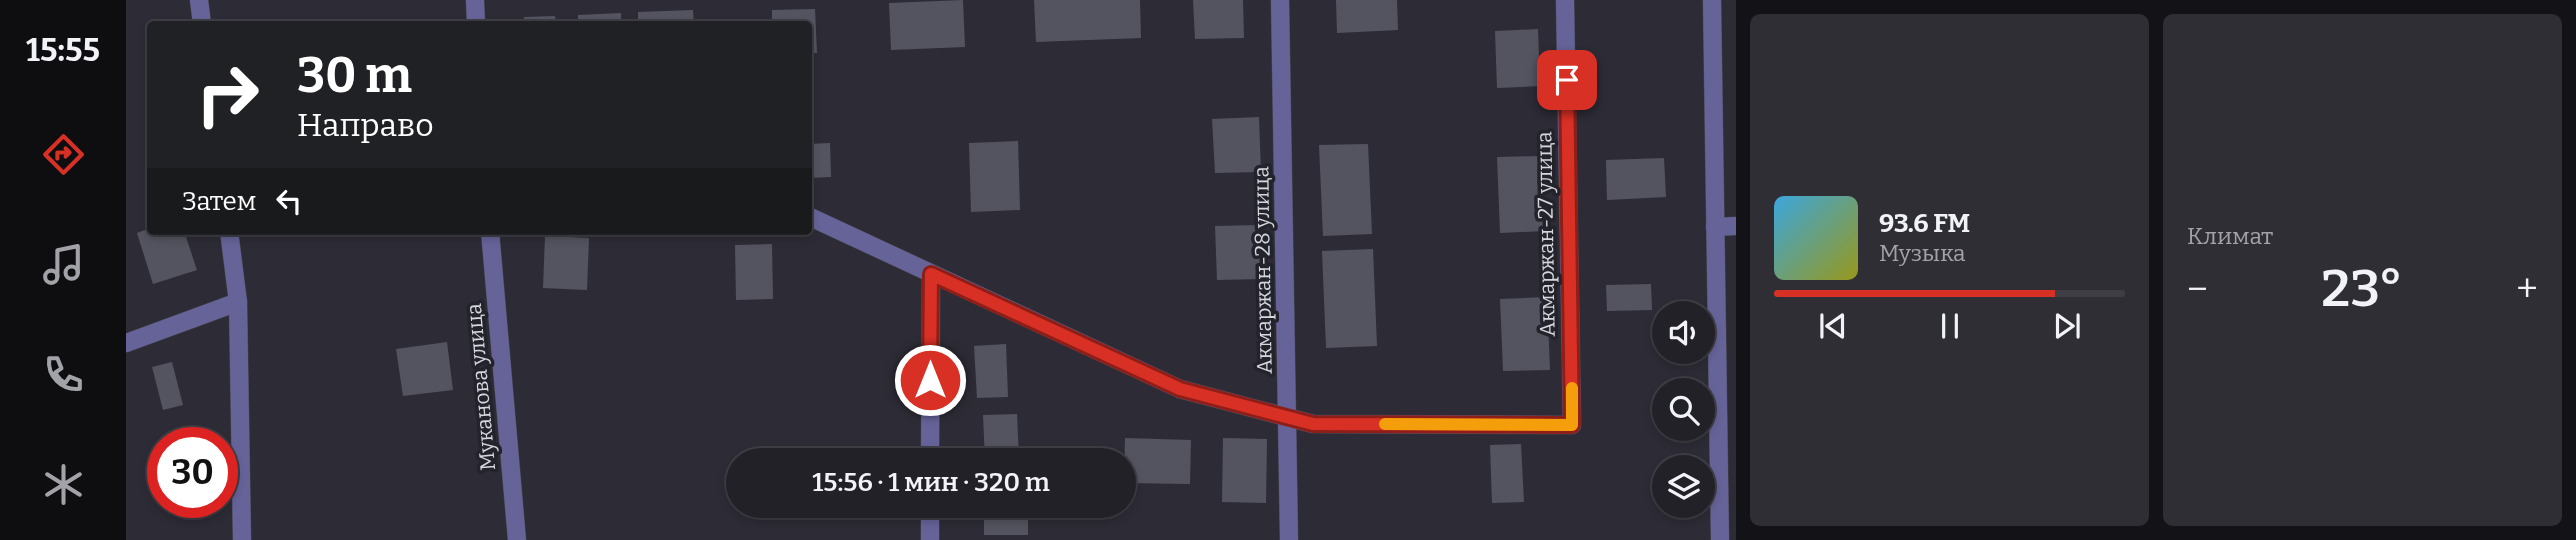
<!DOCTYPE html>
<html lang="ru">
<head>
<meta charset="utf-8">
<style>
  body { margin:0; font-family:Bitter,serif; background:#2e2e34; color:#f1f3f6; height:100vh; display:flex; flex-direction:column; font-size:26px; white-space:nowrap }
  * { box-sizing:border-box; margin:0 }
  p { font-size:23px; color:#a2a3a8 }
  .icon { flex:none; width:38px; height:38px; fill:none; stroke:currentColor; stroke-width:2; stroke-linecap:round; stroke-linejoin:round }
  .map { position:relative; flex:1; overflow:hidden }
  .side { display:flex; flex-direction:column; gap:14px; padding:14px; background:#131216; width:840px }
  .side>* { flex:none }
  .guide { position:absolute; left:21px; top:21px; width:665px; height:214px; border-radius:7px; box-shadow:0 4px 10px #0003,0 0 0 2px #3f3e45; background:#202124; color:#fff; overflow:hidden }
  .controls { position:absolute; left:1526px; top:301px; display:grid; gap:14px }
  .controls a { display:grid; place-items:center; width:63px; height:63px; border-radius:50%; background:#222128; box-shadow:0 4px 10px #0003,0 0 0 2px #3f3e45; font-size:35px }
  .speed { position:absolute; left:21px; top:427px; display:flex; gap:14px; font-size:35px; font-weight:700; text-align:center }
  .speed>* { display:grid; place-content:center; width:91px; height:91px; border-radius:50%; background:#222128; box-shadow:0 4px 10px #0003,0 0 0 2px #3f3e45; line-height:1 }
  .speed .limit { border:10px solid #d22; background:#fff; color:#111 }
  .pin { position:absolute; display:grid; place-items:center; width:60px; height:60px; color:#fff; margin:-30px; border-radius:14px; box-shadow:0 4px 10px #0006 }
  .me { position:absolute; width:77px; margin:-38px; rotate:0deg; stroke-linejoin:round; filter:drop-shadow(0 0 5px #0008) }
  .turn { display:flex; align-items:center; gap:24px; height:147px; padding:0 35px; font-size:32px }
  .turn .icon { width:91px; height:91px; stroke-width:2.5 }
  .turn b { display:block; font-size:49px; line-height:60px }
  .then { display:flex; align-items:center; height:66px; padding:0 35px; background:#0003; gap:14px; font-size:26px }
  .big { font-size:52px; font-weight:600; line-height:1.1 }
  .side .tile { flex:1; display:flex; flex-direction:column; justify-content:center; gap:10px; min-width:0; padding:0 24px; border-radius:10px; background:#2e2e34 }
  .song { display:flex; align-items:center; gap:21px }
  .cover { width:84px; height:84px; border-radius:10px; background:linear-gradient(135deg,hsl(200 70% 55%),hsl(60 70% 35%)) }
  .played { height:7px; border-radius:4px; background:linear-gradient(90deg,#d93025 80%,#3f3e45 80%) }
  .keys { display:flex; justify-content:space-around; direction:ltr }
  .heat { display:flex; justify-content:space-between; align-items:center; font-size:38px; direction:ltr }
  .side .tiles { flex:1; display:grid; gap:14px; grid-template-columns:repeat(2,1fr) }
  .trip { position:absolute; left:600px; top:448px; width:410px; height:70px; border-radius:35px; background:#222128; box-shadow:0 4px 10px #0003,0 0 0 2px #3f3e45; font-weight:600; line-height:70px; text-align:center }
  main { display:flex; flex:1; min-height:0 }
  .tab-bar { display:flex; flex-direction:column; width:126px; justify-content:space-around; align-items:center; background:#0e0d10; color:#a2a3a8 }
  .tab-bar .icon { width:49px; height:49px }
  .tab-bar .selected { color:#d93025 }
  .tab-bar b { font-size:32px; color:#f1f3f6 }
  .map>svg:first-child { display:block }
  .building { fill:#545460 }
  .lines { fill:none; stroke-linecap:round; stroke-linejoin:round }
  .minor-casing { stroke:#484751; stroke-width:19 }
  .minor { stroke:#666399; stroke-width:18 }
  .route-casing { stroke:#8d1f18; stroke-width:18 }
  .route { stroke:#d93025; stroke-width:12 }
  .slow { stroke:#f59e0b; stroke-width:12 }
  .labels { text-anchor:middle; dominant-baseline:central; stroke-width:7; stroke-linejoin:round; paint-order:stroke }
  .street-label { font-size:21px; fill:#d7d7de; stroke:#23232c }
</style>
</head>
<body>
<main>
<nav class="tab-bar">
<b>15:55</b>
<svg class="icon selected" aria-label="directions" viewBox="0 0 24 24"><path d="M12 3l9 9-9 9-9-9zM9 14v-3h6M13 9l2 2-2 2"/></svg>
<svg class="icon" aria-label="music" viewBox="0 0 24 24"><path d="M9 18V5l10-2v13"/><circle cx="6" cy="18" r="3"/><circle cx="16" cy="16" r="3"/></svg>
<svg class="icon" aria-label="phone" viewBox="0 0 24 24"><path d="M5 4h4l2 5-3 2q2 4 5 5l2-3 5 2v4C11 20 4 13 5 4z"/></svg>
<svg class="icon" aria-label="climate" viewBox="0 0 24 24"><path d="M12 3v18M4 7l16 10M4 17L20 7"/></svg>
</nav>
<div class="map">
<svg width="1610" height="540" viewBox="0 0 1610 540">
  <rect width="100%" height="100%" fill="#2d2c36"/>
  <!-- building -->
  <g class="building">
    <path d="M837 0 839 47 765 50 763 3Z"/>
    <path d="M908 0H1014L1015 38 910 42Z"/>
    <path d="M1067 0H1117L1118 38 1069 39Z"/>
    <path d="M1210 0H1271L1272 30 1211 33Z"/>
    <path d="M689 9 691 53H682V24H646V10Z"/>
    <path d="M567 10 568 24H512V12Z"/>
    <path d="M495 13V24H452V15Z"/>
    <path d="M429 16 430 24H398V17Z"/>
    <path d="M1412 29 1414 86 1371 88 1369 31Z"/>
    <path d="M1133 117 1135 172 1089 173 1086 119Z"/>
    <path d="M892 141 894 210 845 212 843 143Z"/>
    <path d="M704 143 705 177 682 178V144Z"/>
    <path d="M1242 144 1246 234 1197 236 1193 145Z"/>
    <path d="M1416 156 1419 231 1374 233 1371 157Z"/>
    <path d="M1538 158 1540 197 1481 200 1480 160Z"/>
    <path d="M1133 225 1135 279 1091 280 1089 226Z"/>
    <path d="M24 228V231H58L71 270 27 284 11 233Z"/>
    <path d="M419 236 463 238 461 290 417 288Z"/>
    <path d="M646 244 647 299 610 300 609 245Z"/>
    <path d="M1247 249 1251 346 1200 348 1196 251Z"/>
    <path d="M1525 284 1526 310 1481 311 1480 285Z"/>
    <path d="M1421 297 1424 370 1377 371 1374 299Z"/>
    <path d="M321 342 327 390 277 396 270 349Z"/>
    <path d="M880 344 882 397 851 398 848 346Z"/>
    <path d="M46 362 57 405 37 410 26 367Z"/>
    <path d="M891 414 893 459 859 460 857 415Z"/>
    <path d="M999 438 1065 440 1064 484 998 483Z"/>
    <path d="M1097 438 1141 439 1140 503 1096 502Z"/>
    <path d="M1395 444 1398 502 1366 503 1364 445Z"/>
    <path d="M679 506H722V512L679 511Z"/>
    <rect x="858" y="506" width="44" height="29"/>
  </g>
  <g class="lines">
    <defs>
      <g id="minor">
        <path d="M73 0 76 24"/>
        <path d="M349 0 350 24"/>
        <path d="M1154 0 1163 540"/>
        <path d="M1586 0 1594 540"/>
        <path d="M682 216 1054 389 1187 424 1446 425 1439 0"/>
        <path d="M1589 227 1610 226"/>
        <path d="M103 231 112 302 116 540"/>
        <path d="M364 231 391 540"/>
        <path d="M0 343 112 302"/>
        <path d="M804 460 805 274"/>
        <path d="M804 540V506"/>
      </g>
    </defs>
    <!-- minor casing -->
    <use href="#minor" class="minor-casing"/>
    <!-- minor -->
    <use href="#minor" class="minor"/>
  </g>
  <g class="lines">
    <defs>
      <path id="route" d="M804 380 805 274 1054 389 1187 424 1446 425 1441 80"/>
    </defs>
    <!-- route casing -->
    <use href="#route" class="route-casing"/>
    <!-- route -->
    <use href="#route" class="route"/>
    <!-- slow -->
    <path class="slow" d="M1259 424 1446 425V388"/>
  </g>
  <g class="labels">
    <!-- street labels -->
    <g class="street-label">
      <text transform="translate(1420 234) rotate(-91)">Акмаржан-27 улица</text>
      <text transform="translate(1137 270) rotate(-91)">Акмаржан-28 улица</text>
      <text transform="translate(355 387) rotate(-95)">Муканова улица</text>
    </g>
  </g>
</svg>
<div class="controls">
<a><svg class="icon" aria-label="sound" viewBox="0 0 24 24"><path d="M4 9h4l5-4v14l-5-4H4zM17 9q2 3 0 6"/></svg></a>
<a><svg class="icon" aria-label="search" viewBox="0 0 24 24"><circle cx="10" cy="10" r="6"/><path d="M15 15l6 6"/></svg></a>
<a><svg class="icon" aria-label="layers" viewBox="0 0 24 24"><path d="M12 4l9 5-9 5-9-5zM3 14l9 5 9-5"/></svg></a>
</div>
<div class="speed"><div class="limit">30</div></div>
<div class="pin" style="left:1441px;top:80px;background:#d93025"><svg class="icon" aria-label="arrive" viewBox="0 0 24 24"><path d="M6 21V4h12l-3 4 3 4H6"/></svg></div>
<svg class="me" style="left:804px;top:380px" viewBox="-20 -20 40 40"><circle r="17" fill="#d93025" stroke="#fff" stroke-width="3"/><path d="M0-11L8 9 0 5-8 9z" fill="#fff"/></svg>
<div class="trip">15:56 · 1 мин · 320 m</div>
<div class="guide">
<div class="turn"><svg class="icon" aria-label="right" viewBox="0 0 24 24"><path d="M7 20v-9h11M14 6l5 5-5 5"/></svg><div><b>30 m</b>Направо</div></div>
<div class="then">Затем<svg class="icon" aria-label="left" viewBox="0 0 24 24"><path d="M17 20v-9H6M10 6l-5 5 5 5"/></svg></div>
</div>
</div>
<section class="side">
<div class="tiles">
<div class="tile">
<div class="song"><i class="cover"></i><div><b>93.6 FM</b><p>Музыка</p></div></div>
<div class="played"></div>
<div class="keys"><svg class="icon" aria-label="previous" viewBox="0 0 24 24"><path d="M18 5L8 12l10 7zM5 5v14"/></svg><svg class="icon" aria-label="pause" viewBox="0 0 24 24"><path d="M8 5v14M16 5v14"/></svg><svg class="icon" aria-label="next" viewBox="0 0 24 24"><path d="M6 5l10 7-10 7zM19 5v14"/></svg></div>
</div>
<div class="tile"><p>Климат</p>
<div class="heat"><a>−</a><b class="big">23°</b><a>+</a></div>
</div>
</div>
</section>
</main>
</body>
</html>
